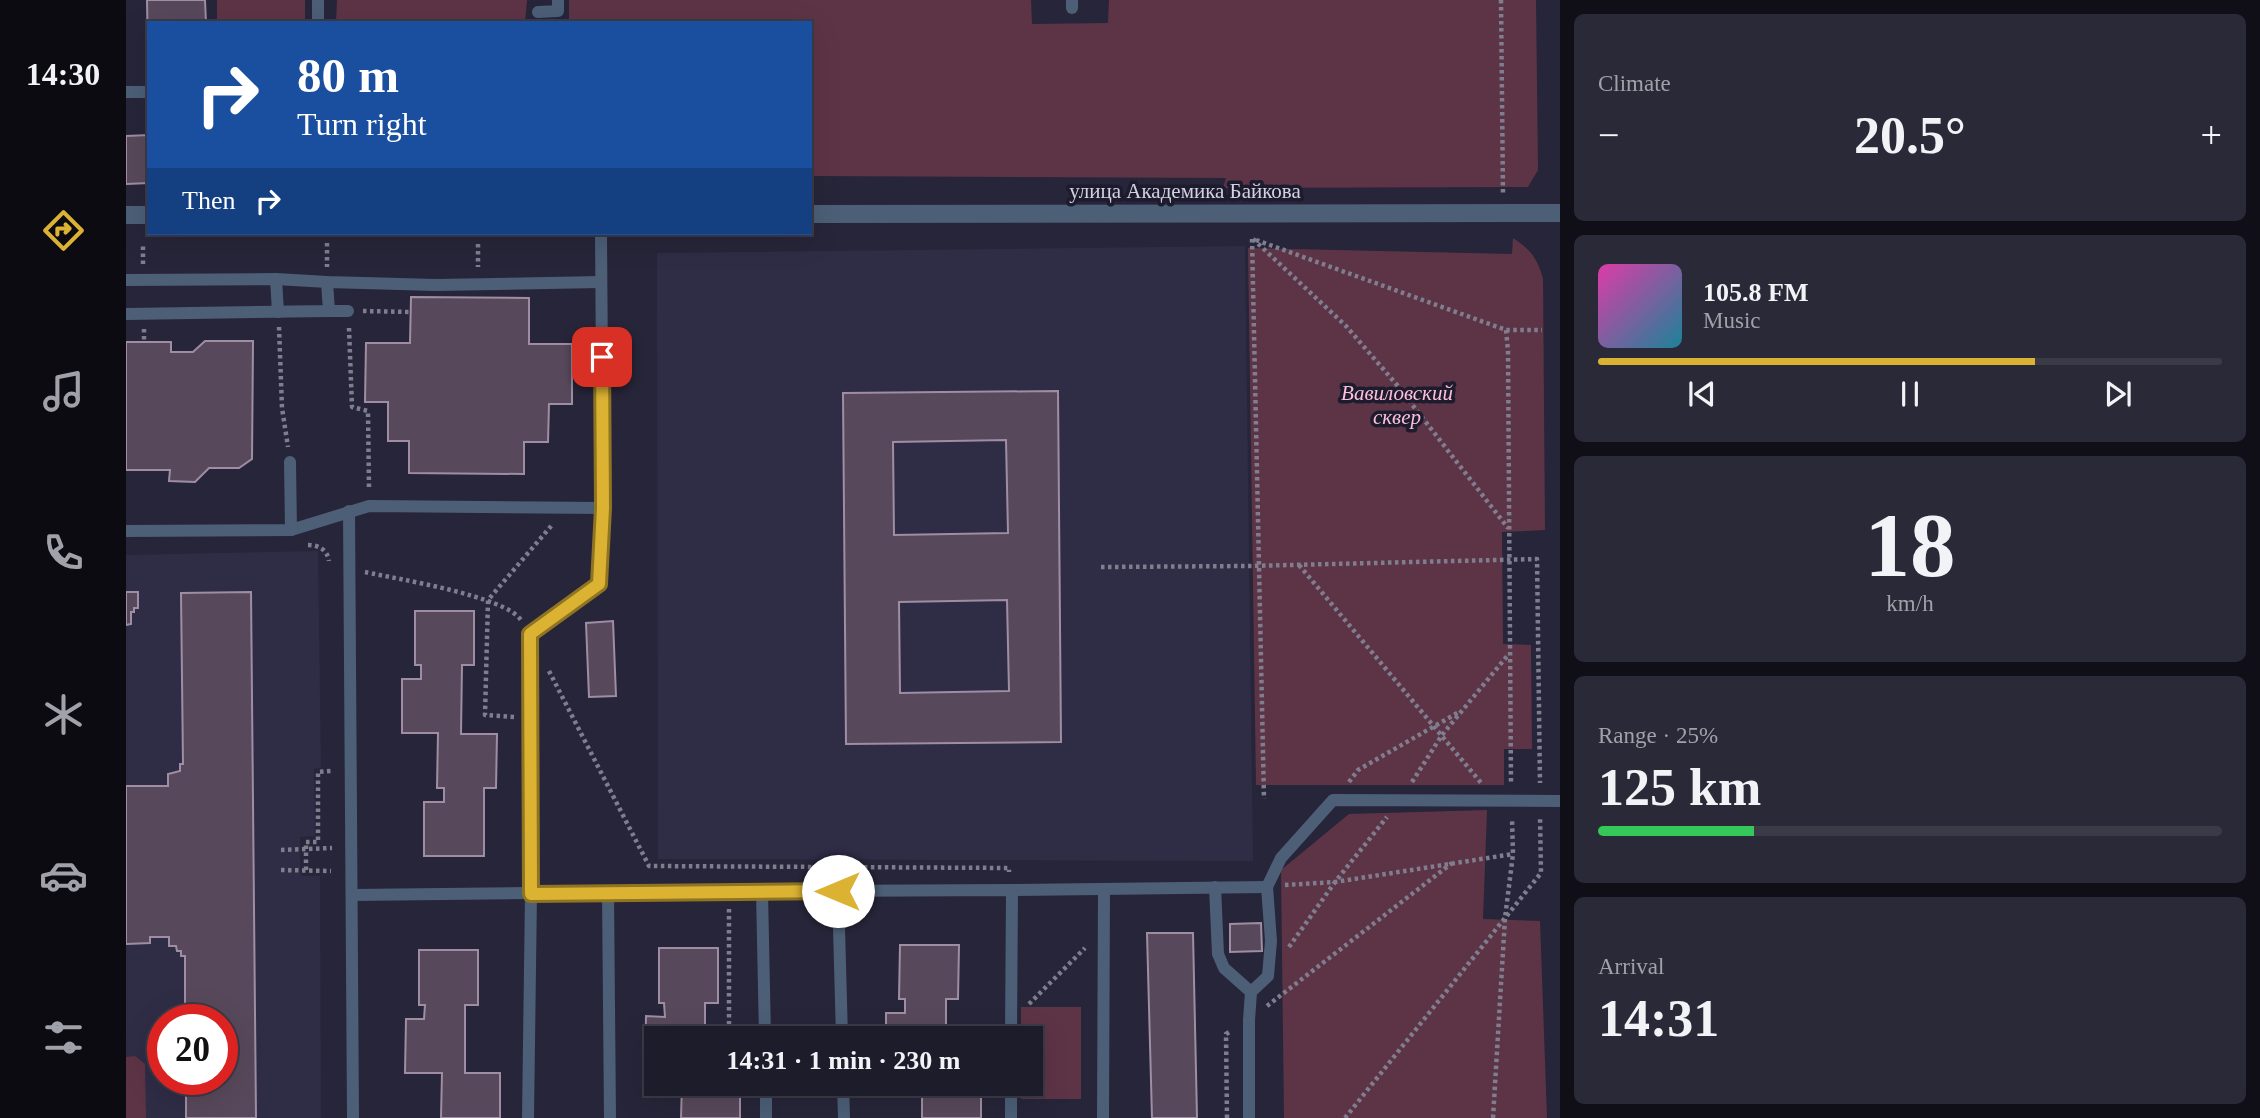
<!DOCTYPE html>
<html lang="en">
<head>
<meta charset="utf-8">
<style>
  body { margin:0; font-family:Georgia,serif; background:#2a2937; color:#f1f3f6; height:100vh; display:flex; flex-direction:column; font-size:26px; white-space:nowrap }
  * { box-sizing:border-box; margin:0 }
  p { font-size:23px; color:#a0a1a9 }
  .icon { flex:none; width:38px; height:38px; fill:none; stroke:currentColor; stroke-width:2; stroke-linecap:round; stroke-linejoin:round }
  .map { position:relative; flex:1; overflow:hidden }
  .details { display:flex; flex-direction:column; gap:14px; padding:14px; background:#100f18; width:700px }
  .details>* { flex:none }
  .top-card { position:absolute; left:21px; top:21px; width:665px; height:214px; border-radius:0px; box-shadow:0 7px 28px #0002,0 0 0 2px #3b3a47; background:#1a4fa0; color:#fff; overflow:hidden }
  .speed { position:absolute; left:21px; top:1004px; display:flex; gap:14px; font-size:35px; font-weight:700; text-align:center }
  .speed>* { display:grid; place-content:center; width:91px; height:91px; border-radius:50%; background:#1d1c2b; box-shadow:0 7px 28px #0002,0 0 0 2px #3b3a47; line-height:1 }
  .speed .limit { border:10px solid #d22; background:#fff; color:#111 }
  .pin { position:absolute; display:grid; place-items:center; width:60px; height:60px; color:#fff; margin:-30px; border-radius:14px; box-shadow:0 4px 10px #0006 }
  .me { position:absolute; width:77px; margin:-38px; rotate:270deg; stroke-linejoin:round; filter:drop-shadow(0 0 5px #0008) }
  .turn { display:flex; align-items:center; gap:24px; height:147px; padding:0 35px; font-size:32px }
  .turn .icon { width:91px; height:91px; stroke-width:2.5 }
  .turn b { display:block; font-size:49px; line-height:60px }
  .then { display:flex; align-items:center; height:66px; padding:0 35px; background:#0003; gap:14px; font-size:26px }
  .big { font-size:52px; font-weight:800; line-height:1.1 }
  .details .widget { flex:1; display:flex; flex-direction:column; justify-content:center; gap:10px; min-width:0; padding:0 24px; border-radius:10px; background:#2a2937 }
  .details .dial { align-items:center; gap:0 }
  .dial b { font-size:91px; line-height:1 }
  .song { display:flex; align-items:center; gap:21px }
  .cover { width:84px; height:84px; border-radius:10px; background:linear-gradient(135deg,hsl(320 70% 55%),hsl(190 70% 35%)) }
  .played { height:7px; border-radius:4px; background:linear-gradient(90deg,#dcb233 70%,#3b3a47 70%) }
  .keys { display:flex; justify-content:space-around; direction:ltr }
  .heat { display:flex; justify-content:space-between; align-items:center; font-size:38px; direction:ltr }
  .charge { height:10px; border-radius:5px; background:linear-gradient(90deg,#34c759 25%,#3b3a47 0) }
  .trip { position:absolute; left:518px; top:1026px; width:399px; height:70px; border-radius:0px; background:#1d1c2b; box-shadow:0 7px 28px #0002,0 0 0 2px #3b3a47; font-weight:800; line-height:70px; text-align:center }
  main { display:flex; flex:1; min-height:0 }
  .menu { display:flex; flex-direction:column; width:126px; justify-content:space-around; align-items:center; background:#0c0b11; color:#a0a1a9 }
  .menu .icon { width:49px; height:49px }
  .menu .active { color:#dcb233 }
  .menu b { font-size:32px; color:#f1f3f6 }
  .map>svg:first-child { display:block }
  .built { fill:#2f2c46; fill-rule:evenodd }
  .green { fill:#5d3446 }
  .building { fill:#58485b; stroke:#9f8ea3; stroke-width:2; fill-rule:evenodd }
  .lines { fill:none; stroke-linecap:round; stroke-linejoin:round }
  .path { stroke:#7f7e8f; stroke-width:4.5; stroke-dasharray:3.5 3.5; stroke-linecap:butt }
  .service { stroke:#4c5f77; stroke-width:12 }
  .tertiary { stroke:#4c5f77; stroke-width:18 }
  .route-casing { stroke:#8f7421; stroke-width:18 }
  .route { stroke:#dcb233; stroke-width:12 }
  .labels { text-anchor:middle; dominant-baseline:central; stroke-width:7; stroke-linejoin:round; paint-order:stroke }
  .street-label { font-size:21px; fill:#d3d2e0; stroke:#1d1b2e }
  .park-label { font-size:21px; font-style:italic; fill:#febfd9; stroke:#1d1b2e }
</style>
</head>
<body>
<main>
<nav class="menu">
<b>14:30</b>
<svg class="icon active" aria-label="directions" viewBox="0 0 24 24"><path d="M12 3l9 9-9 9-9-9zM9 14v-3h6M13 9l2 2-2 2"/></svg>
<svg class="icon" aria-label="music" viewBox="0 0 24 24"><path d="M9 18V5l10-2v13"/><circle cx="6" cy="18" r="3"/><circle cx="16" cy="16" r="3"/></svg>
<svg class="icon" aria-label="phone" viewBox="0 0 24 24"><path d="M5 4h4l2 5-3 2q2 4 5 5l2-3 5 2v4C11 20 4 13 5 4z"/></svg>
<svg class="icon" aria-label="climate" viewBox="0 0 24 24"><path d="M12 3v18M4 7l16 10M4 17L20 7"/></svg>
<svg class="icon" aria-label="car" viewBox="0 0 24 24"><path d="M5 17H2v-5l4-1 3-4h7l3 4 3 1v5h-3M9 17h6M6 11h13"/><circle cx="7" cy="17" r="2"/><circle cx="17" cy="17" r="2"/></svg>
<svg class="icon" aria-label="filters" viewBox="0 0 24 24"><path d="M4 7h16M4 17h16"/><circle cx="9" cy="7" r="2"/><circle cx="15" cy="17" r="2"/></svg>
</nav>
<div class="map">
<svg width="1434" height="1118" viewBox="0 0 1434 1118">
  <rect width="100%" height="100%" fill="#272539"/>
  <!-- built -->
  <g class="built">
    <path d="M1119 246 1127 861 532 859 531 253Z"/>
    <path d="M192 551 195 768 188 769 189 836 174 837V870L175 876H194L195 1118H0V555ZM37 1020H96V1080H37Z"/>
  </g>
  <!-- green -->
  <g class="green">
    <rect x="91" y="0" width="88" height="23"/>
    <path d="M211 0H401L399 23H210Z"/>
    <path d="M443 0H905L906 24 982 23 983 0H1410L1412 170 1402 187 1097 188 1100 178 684 176V23H443Z"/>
    <path d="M1387 238C1404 249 1412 259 1417 279L1419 530 1376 532 1377 644 1405 645 1406 749H1378V785H1130L1122 248 1386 254Z"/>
    <path d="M1361 810 1357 919 1414 921 1421 1118H1158L1155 870 1223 814Z"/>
    <path d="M895 1007H955V1099H895V1083H905V1038H895Z"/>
    <path d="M9 1056 19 1064 20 1118H0V1057Z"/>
  </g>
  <!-- building -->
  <g class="building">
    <path d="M21 0H79L80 23H23L22 57Z"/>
    <path d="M23 135V183L0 184V136Z"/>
    <path d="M285 297 403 298V344H446V404H423L422 442H398V474L283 473V441H262V402H239L240 343H284Z"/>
    <path d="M79 341H127L126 459 113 468H83L69 482 43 481 44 470H0V342H45V352H67Z"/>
    <path d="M932 391 935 742 720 744 717 393ZM880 440 882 533 768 535 767 442ZM881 600 883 691 774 693 773 602Z"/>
    <path d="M0 592H12V608H8V612H5V624L0 625Z"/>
    <path d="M125 592 130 1118H60V1080H96V1020H59V956H55V951H51L50 946H43V937H24V943L0 944V786H42V774L54 771V764H57L55 593Z"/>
    <path d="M289 611H348V665H336L335 734H371L370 788H358V856H298V802H318V788H311L312 733H276V679H295V665H289Z"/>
    <path d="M487 621 490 696 463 697 460 623Z"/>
    <path d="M1135 923 1136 951 1104 952V924Z"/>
    <path d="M1021 933H1067L1071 1118H1026Z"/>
    <path d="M774 945H833L832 999H820V1038H760V1013H779V999H773Z"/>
    <path d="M533 948H592V1003H579V1038H530V1070H519L520 1016 539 1017 538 1003H533Z"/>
    <path d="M293 950H352V1005H339V1073H374V1118H315L316 1073H279L280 1019H298L299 1005H293Z"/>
    <path d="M556 1083H614V1118H555Z"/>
    <rect x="796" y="1083" width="59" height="35"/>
  </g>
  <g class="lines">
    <!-- path -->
    <g class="path">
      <path d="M1375 0 1377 194"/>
      <path d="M1126 239 1138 799"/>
      <path d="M1127 239 1220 326 1271 385 1382 528"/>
      <path d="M1130 240 1380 330H1416"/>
      <path d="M201 243V267"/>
      <path d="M352 244V267"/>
      <path d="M17 264V244"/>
      <path d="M237 311 285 312"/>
      <path d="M153 327 156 408 162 447"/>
      <path d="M223 328 226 407 242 411 243 489"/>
      <path d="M18 329V342"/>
      <path d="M1380 330 1382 351 1385 784"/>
      <path d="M182 545C192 545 201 549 203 561"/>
      <path d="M1173 565 1356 784"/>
      <path d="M975 567 1123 566 1411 559 1414 783"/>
      <path d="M239 572C271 579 379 596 395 620"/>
      <path d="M423 671 523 866 883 868V872"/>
      <path d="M388 717 359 715 362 600 426 525"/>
      <path d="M1223 782 1232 770 1333 712"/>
      <path d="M1286 782 1316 735 1382 655"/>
      <path d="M155 850 206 848"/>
      <path d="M155 870 205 871"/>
      <path d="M180 870V842H192V772L205 771"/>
      <path d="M1159 885 1209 882 1387 854"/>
      <path d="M603 909V1038"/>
      <path d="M1163 947 1209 882 1261 817"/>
      <path d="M903 1004 959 948"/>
      <path d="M1141 1006 1326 863"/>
      <path d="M1101 1118 1100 1034 1105 1031"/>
      <path d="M1219 1118 1415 873 1414 817"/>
      <path d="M1367 1118 1379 918 1387 854 1386 818"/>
    </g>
    <!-- service -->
    <g class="service">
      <path d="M192 0V23"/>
      <path d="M946 8V0"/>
      <path d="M412 12 432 11V0"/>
      <path d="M0 92H23"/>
      <path d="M150 279 152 312"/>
      <path d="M0 280 150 279 201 282 310 285 475 282"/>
      <path d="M203 311H222"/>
      <path d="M0 314 203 311 201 282"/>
      <path d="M164 462 165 530"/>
      <path d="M223 511 227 1118"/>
      <path d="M0 531 165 530 243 506 477 508"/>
      <path d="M1089 887 1092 954 1098 968 1125 992"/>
      <path d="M886 890 1141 887"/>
      <path d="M636 891 639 1038"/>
      <path d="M712 891 716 1038"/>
      <path d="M482 892 484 1118"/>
      <path d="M226 895 482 892 886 890 885 1038"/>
      <path d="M640 1083V1118"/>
      <path d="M717 1083 718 1118"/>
      <path d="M402 1118 405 894 404 634 473 584 477 508 475 233"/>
      <path d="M885 1118V1083"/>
      <path d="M977 1118 978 889"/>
      <path d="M1123 1118V1020L1125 992 1142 976 1145 941 1141 887 1155 858 1207 800 1434 801"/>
    </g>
    <!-- tertiary -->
    <g class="tertiary">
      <path d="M684 214 1434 213"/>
      <path d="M0 215H23"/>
    </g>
  </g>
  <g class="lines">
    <defs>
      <path id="route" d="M476 357 477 508 473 584 404 634 405 894 712 891"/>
    </defs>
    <!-- route casing -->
    <use href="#route" class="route-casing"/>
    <!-- route -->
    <use href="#route" class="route"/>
  </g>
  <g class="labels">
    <!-- street labels -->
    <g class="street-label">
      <text x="1059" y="191">улица Академика Байкова</text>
    </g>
    <!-- park labels -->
    <g class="park-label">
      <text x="1271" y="393">Вавиловский<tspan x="1271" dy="24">сквер</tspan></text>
    </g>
  </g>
</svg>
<div class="speed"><div class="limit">20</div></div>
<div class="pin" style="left:476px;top:357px;background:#d93025"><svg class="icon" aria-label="arrive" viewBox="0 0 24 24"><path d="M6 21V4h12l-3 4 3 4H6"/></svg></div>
<svg class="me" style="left:712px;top:891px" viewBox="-20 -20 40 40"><circle r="19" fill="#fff"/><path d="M0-13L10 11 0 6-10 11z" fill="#dcb233"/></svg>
<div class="trip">14:31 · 1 min · 230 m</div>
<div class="top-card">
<div class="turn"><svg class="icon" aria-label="right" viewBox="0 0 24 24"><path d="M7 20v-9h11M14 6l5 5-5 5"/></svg><div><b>80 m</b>Turn right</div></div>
<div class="then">Then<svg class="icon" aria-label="right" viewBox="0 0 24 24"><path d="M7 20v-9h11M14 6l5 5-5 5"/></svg></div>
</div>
</div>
<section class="details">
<div class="widget"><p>Climate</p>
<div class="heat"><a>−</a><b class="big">20.5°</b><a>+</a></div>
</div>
<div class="widget">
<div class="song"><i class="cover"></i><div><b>105.8 FM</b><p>Music</p></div></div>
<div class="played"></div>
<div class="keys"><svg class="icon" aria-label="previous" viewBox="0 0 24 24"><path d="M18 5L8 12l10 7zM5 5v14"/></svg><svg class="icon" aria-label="pause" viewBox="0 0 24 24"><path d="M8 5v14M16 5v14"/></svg><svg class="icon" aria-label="next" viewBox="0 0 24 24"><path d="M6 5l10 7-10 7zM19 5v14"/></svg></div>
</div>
<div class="widget dial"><b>18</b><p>km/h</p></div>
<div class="widget"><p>Range · 25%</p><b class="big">125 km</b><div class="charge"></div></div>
<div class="widget"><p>Arrival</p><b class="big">14:31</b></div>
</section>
</main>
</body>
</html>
